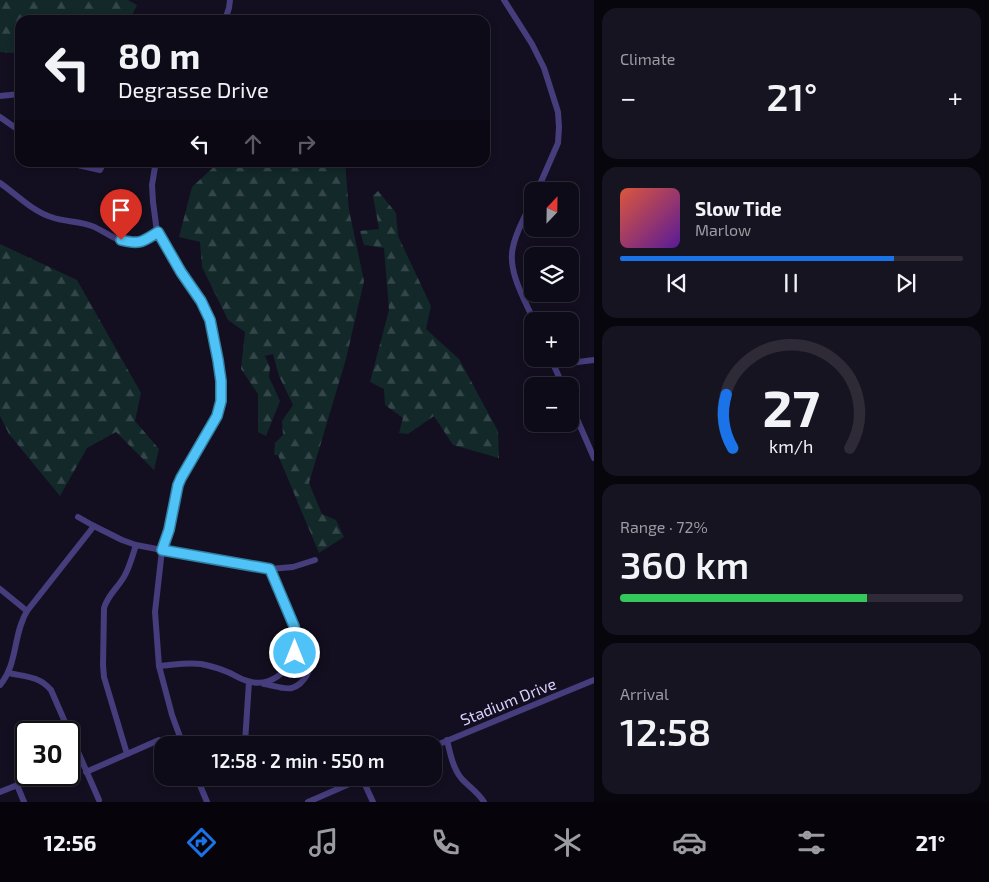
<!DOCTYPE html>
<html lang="en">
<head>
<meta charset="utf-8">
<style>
  body { margin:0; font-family:"Exo 2",sans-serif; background:#171421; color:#f1f3f6; height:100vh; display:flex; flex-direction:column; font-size:19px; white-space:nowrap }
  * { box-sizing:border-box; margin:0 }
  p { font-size:16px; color:#9b9ba2 }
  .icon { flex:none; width:28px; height:28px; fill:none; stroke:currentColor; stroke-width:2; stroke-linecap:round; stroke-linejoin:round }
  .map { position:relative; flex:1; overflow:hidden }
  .panel { display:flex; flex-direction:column; gap:8px; padding:8px; background:#08060d; width:395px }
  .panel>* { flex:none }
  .banner { position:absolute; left:15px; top:15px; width:475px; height:152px; border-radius:15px; box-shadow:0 2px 8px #0003,0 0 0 1px #2e2b37; background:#0e0b18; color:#f1f3f6; overflow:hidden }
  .needle { width:32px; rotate:22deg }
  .buttons { position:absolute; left:524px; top:182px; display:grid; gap:10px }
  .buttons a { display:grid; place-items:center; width:55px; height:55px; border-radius:10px; background:#0e0b18; box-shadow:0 2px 8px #0003,0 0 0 1px #2e2b37; font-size:25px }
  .speed { position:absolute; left:15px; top:721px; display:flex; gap:10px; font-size:25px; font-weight:700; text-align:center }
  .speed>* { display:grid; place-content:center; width:65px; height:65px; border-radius:50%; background:#0e0b18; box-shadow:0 2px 8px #0003,0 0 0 1px #2e2b37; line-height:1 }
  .speed .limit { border:2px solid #111; border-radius:8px; background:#fff; color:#111 }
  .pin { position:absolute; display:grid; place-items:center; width:42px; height:42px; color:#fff; margin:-51px -21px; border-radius:50% 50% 50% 0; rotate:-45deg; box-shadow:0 0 5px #0007 }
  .pin .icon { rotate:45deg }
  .me { position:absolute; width:55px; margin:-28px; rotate:0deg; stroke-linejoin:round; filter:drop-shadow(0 0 4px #0008) }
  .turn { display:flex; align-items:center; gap:18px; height:105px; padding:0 20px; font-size:22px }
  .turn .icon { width:65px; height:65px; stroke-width:2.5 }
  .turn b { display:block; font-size:35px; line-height:42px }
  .lanes { display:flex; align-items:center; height:48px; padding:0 20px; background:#0003; justify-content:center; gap:25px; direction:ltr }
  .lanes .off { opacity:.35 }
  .big { font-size:38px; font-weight:600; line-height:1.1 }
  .panel .widget { flex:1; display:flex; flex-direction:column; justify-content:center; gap:8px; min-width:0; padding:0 18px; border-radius:15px; background:#171421 }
  .panel .dial { align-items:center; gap:0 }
  .dial svg { height:130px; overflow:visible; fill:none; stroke:#2e2b37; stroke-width:7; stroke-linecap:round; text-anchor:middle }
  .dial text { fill:#f1f3f6; stroke:none }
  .song { display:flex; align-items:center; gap:15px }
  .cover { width:60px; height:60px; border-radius:8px; background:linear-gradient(135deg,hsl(10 70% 55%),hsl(270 70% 35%)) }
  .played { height:5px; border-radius:2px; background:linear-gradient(90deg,#1a73e8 80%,#2e2b37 80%) }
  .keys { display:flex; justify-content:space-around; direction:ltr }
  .heat { display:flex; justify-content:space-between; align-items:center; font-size:28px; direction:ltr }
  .charge { height:8px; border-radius:4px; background:linear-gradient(90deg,#34c759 72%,#2e2b37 0) }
  .trip { position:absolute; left:154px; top:736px; width:288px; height:50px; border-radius:15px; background:#0e0b18; box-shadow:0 2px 8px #0003,0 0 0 1px #2e2b37; font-weight:600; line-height:50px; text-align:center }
  .tabs { display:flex; height:80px; justify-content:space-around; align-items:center; background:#06040a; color:#9b9ba2 }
  .tabs .icon { width:35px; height:35px }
  .tabs .active { color:#1a73e8 }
  .tabs b { font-size:22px; color:#f1f3f6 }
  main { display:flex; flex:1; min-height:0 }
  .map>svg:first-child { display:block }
  .forest { fill:url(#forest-firs) }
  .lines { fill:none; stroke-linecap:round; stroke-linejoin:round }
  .street { stroke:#453d7c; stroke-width:6 }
  .route-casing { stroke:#337fa1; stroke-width:12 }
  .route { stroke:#4fc3f7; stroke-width:9 }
  .labels { text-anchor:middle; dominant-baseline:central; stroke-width:5; stroke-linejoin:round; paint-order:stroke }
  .street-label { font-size:16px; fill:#dad1fc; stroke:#130f20 }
</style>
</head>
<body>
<main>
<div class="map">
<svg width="594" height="802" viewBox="0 0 594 802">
  <defs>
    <pattern id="forest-firs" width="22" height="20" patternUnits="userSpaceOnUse" patternTransform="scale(1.25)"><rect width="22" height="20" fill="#122829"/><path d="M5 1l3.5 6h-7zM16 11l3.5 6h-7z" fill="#344649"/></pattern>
  </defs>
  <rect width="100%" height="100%" fill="#130f20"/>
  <!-- forest -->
  <g class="forest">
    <path d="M0 0H128L137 5 130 20H20V49L13 53 0 52Z"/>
    <path d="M345 162 349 210 364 281 346 359 309 483 322 514 336 520 344 537 319 553 278 455H274L275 443 283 435 282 421 293 405 279 376 273 354 265 356 270 367 269 377 280 401 266 436 258 432V394L241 369 245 332 228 320 202 267 200 242 179 237 192 187 218 163Z"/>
    <path d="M378 191 396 213 398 236 431 306 426 329 459 359 498 431 499 458 453 445 434 416 408 434 399 433 403 418 385 405 384 389 370 382 389 310 384 248 364 245 360 231 379 229 373 196Z"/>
    <path d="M0 244 77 280 141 393 135 421 159 449 154 470 116 432 87 448 60 496 9 434 0 416Z"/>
  </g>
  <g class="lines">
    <!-- street -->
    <g class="street">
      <path d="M504 0 532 44 544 68 558 112 559 127 558 143 537 191"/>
      <path d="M225 20 229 8 230 0"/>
      <path d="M0 96 20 94"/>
      <path d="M0 117 20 131"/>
      <path d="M74 162 78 165 100 170 104 162"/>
      <path d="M157 162 155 167 152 185 153 202 157 232 181 272 201 301 210 320 218 360 221 381V401L217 416 185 470 178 485 169 530 162 550 155 612 159 666 172 715 183 745"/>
      <path d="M0 183C16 194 32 211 51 217 64 222 79 221 92 226 106 231 125 249 141 242 147 239 152 235 157 232"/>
      <path d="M532 200C526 216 516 231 513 247 507 271 525 300 534 321"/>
      <path d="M551 359 563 386"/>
      <path d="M553 365 594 360"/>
      <path d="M570 403 594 458"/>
      <path d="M78 517 94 526 122 540 136 545 162 550 270 569 293 567 315 560"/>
      <path d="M0 589 27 611"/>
      <path d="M159 666C173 665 187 662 201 664 211 666 221 669 230 673 236 676 242 680 248 681 262 686 276 680 286 669 297 656 298 643 294 626L270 569"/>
      <path d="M9 673C26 677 39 676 51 690L99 800"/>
      <path d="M264 684C272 685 284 690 292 688 304 684 314 668 308 656 306 651 301 648 297 644"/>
      <path d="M0 685C18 664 13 634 27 611L94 526"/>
      <path d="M447 740C450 753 453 768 461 778 469 787 478 792 484 802"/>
      <path d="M246 745 245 742 249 682"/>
      <path d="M432 747 594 680"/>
      <path d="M127 754 104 677 103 665 104 608C108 594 119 587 125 575 130 566 133 554 136 545"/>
      <path d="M86 772 159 740"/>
      <path d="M197 778 207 802"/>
      <path d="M362 778 373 802"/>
      <path d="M17 785 24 802"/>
      <path d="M0 792 35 778"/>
      <path d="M308 802 363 778"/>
    </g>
  </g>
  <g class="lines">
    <defs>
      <path id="route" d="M121 240C140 245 142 242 158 232L181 272 201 301 210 320 218 360 221 381V401L217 416 181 478 178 485 169 530 162 550 270 569 294 626 297 644 295 653"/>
    </defs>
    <!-- route casing -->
    <use href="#route" class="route-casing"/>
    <!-- route -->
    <use href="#route" class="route"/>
  </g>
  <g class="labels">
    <!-- street labels -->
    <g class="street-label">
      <text transform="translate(508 701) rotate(-22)">Stadium Drive</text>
    </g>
  </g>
</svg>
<div class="buttons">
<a><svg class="needle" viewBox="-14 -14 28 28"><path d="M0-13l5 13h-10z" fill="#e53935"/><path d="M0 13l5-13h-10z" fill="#9b9ba2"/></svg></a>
<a><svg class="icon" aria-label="layers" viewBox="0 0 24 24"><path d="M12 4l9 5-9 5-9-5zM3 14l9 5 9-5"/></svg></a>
<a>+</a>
<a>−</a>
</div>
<div class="speed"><div class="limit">30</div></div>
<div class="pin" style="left:121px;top:240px;background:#d93025"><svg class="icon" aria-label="arrive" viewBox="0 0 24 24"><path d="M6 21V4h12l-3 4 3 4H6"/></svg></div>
<svg class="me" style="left:295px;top:653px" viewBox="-20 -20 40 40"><circle r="17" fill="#4fc3f7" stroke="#fff" stroke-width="3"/><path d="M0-11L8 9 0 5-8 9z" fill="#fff"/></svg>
<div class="trip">12:58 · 2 min · 550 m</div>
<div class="banner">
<div class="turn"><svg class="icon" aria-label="left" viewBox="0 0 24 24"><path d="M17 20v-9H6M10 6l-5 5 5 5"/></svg><div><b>80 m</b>Degrasse Drive</div></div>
<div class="lanes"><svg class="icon" aria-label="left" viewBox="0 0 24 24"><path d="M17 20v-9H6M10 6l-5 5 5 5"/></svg><svg class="icon off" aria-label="ahead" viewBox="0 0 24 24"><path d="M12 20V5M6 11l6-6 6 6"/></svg><svg class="icon off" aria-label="right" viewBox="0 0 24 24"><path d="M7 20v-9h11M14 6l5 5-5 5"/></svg></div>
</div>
</div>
<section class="panel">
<div class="widget"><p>Climate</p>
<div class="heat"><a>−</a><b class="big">21°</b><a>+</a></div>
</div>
<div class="widget">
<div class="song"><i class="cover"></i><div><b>Slow Tide</b><p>Marlow</p></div></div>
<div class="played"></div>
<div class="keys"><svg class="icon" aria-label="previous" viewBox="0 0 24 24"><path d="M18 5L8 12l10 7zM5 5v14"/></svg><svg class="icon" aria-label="pause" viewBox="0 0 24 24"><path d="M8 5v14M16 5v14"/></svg><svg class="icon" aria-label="next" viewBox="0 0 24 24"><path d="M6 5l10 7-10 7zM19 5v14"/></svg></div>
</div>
<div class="widget dial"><svg viewBox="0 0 100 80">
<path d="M14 69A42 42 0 1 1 86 69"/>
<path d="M14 69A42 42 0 0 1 10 36" stroke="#1a73e8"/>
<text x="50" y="56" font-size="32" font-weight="700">27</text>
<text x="50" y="72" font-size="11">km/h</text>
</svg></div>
<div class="widget"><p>Range · 72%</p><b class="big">360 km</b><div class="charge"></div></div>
<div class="widget"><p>Arrival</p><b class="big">12:58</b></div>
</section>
</main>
<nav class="tabs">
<b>12:56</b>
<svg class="icon active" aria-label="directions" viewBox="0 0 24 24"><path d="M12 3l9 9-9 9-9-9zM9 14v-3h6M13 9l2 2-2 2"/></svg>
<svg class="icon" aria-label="music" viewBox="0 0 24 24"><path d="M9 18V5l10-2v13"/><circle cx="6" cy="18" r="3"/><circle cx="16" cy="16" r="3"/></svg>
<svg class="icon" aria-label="phone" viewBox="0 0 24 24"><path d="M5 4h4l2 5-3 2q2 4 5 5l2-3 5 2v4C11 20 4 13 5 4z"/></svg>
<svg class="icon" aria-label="climate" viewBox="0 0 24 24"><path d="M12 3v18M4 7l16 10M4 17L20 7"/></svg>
<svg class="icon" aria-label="car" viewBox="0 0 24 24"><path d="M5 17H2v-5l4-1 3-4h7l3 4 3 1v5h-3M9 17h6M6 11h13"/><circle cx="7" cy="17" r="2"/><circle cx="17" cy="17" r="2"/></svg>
<svg class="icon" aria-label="filters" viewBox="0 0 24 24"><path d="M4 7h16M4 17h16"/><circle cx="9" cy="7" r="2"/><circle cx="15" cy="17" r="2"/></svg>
<b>21°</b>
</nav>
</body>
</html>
